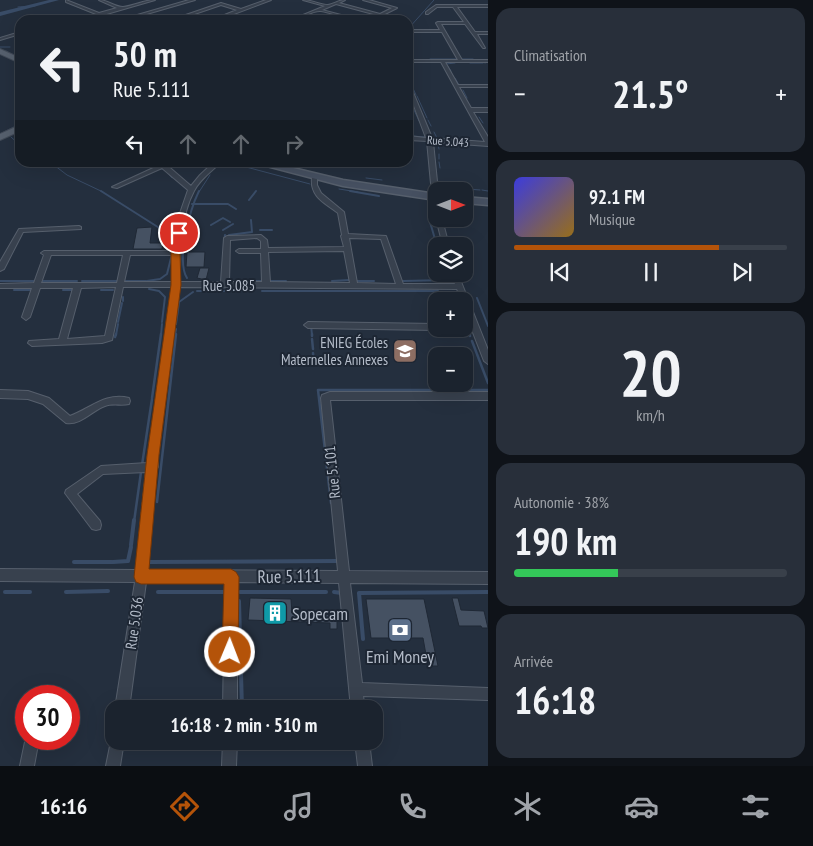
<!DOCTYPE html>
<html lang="fr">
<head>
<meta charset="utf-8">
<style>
  body { margin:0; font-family:"PT Sans Narrow",sans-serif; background:#282f3a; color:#f1f3f6; height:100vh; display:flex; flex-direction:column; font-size:19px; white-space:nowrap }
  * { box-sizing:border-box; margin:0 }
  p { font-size:16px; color:#a0a4aa }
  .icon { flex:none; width:28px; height:28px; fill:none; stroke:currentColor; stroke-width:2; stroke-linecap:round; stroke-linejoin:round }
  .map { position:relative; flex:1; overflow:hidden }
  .details { display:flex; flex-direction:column; gap:8px; padding:8px; background:#0f1319; width:325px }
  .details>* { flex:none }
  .hud { position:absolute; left:15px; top:15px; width:398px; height:152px; border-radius:15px; box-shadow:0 5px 20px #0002,0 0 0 1px #39404a; background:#1b232e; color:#f1f3f6; overflow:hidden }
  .needle { width:32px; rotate:90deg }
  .buttons { position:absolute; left:428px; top:182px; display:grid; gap:10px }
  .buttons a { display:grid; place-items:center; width:45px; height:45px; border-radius:10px; background:#1b232e; box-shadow:0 5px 20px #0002,0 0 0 1px #39404a; font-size:25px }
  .speed { position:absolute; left:15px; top:685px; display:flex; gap:10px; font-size:25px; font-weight:700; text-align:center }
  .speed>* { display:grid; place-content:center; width:65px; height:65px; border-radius:50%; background:#1b232e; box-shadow:0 5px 20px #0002,0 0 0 1px #39404a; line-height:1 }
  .speed .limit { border:8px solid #d22; background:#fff; color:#111 }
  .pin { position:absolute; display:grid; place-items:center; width:42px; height:42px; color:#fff; margin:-21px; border:2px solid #fff; border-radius:50%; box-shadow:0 1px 5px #0007 }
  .me { position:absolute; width:55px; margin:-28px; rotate:1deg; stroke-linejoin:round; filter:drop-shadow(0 0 4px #0008) }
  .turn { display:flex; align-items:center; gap:18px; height:105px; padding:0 15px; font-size:22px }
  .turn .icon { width:65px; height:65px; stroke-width:2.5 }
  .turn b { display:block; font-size:35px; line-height:42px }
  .lanes { display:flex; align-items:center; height:48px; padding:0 15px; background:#0003; justify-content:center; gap:25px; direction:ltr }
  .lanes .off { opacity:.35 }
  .big { font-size:38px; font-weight:800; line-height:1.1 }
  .details .tile { flex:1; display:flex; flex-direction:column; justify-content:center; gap:8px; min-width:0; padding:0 18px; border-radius:15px; background:#282f3a }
  .details .dial { align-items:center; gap:0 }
  .dial b { font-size:65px; line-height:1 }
  .song { display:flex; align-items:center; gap:15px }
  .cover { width:60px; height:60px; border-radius:8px; background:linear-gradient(135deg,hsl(240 70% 55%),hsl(40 70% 35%)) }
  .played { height:5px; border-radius:2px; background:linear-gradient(90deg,#b45309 75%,#39404a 75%) }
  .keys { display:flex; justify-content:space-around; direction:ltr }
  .heat { display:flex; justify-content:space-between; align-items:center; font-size:28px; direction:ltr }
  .charge { height:8px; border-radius:4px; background:linear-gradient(90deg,#34c759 38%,#39404a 0) }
  .trip { position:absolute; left:105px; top:700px; width:278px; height:50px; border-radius:15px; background:#1b232e; box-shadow:0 5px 20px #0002,0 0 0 1px #39404a; font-weight:800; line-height:50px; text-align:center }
  .menu { display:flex; height:80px; justify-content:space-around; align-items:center; background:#0b0e12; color:#a0a4aa }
  .menu .icon { width:35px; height:35px }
  .menu .current { color:#b45309 }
  .menu b { font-size:22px; color:#f1f3f6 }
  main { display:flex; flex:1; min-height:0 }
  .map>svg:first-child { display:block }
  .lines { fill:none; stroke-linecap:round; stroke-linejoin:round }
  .stream-far3 { stroke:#394c67; stroke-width:1 }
  .stream-far2 { stroke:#394c67; stroke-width:2 }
  .stream-far1 { stroke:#394c67; stroke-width:2.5 }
  .stream { stroke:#394c67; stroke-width:4 }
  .river { fill:#394c67; fill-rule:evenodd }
  .building { fill:#455162; stroke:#1f2835 }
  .minor-casing { stroke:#565f6c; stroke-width:2 }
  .secondary-casing { stroke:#565f6c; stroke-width:3 }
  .primary-casing { stroke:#414a57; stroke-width:2 }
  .minor { fill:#38414e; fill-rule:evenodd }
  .secondary { fill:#465061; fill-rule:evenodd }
  .primary { fill:#56606e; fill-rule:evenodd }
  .route { fill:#b45309; stroke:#753606 }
  .labels { text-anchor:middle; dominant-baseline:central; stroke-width:4; stroke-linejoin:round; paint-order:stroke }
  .far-street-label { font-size:12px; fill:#b4bcc9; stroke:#1d2633 }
  .street-label { font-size:15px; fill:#b4bcc9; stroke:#1d2633 }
  .poi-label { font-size:15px; fill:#b4bcc9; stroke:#1d2633; text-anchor:end }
  .near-street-label { font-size:18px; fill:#b4bcc9; stroke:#1d2633 }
  .near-poi-label { font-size:18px; fill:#b4bcc9; stroke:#1d2633; text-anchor:start }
</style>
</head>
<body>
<main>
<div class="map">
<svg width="488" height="766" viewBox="0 0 488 766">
  <rect width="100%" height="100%" fill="#242f3e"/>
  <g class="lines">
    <!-- stream-far3 -->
    <g class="stream-far3">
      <path d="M18 7 35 6"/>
      <path d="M408 29 434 0"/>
      <path d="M0 47H10"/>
      <path d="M6 51 13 55"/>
      <path d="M408 59H410"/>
      <path d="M430 59H457"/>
      <path d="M461 59H473"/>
      <path d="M408 62H412"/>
      <path d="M470 63H483"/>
      <path d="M485 63 488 62"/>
      <path d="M446 64 455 63"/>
      <path d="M447 65 451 71"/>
      <path d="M455 78 459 85"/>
      <path d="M409 79 411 85"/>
      <path d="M412 86 416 95"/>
      <path d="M463 90 467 98"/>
      <path d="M417 96 427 118"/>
      <path d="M408 109 414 110 419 121"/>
      <path d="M479 117 483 123"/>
      <path d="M428 120 431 126"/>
      <path d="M434 132 437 138 459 140"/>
      <path d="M0 134 20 124"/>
      <path d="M408 135H410"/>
      <path d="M413 136 425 137"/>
      <path d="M11 137 20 145"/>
      <path d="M438 144 439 149"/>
      <path d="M439 154V159"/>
      <path d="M50 162 67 175 103 192"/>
      <path d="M439 162 440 168"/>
      <path d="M231 163 310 184"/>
      <path d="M158 169H164L172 178"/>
      <path d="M366 178 382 180"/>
      <path d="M190 187 213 162"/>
      <path d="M441 187 480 190"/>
      <path d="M339 189 358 192"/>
      <path d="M482 190 488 191"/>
      <path d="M199 192 210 175"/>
    </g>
    <!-- stream-far2 -->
    <g class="stream-far2">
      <path d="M101 191 172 236"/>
      <path d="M350 191 379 196"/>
      <path d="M249 200 256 191"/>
      <path d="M192 204H228L236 209"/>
      <path d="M428 208 430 219"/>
      <path d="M430 222 437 246"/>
      <path d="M211 225 223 218 230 222"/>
      <path d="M223 230 233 224"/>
      <path d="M260 230H272"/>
      <path d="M229 235 252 232 251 220"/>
      <path d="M224 242 225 235"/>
      <path d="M172 252 174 241"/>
      <path d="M447 274 449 280"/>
      <path d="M187 278C176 261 190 209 199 191"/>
      <path d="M0 281H36"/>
      <path d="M41 281H77"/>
      <path d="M82 281H118"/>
      <path d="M123 281H146"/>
      <path d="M147 281 160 279 167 274 172 254"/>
      <path d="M251 281H262"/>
      <path d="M268 281H286"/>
      <path d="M332 281 350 280"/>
      <path d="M356 281H374"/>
      <path d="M403 281 447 280"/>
      <path d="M149 289 159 291 165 297 162 322"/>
      <path d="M14 290H33"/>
      <path d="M63 290H74"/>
      <path d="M101 290H113"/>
      <path d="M197 291H253"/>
      <path d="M262 291H438"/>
      <path d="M123 297V301"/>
      <path d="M456 297 458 301"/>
      <path d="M477 298 488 326"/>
      <path d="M464 319 470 335"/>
      <path d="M118 322 122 303"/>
      <path d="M176 324 179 302 193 292"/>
      <path d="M311 325 312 335"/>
      <path d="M116 335 118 324"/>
      <path d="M161 335 162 324"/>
      <path d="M175 335 176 329"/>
    </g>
    <!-- stream-far1 -->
    <g class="stream-far1">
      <path d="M312 334V336"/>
      <path d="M469 334 470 336"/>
      <path d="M115 337 116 334"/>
      <path d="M312 339 313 349"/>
      <path d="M472 341 488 383"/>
      <path d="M313 353 314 363"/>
      <path d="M152 398 161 334"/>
      <path d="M142 465 152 399"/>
      <path d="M157 502 176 334"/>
      <path d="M331 503 318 390H488"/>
      <path d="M134 522 141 472"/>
    </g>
    <!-- stream -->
    <g class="stream">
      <path d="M131 545 134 520"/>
      <path d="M74 562H112"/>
      <path d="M113 562 128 561 131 547"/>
      <path d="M150 562 338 561"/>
      <path d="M5 592H30"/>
      <path d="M66 592 108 591"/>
      <path d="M158 592H227"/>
      <path d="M240 592H326"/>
      <path d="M334 592 342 593"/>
      <path d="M239 601 242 709"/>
      <path d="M363 639 359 593 488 592"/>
    </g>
    <!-- river -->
    <path class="river" d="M49 0H59L0 16V12Z"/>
  </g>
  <!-- building -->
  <g class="building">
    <path d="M152 227 150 243H163L162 249H133L137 228Z"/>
    <path d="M187 252H205L204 267H186Z"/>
    <path d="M200 268H209L206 280 197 278Z"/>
    <path d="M250 598 291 599 292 613 337 615V629H330V623L248 620Z"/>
    <path d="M452 598H458L461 610 484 611 488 628H482L481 626H459Z"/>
    <path d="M366 599H424L438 666H428L423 638H371Z"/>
  </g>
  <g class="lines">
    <defs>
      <g id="minor">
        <path d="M66 0 99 13 117 8 99 0C107 0 115 7 123 7 134 6 144 0 155 0L86 20H80L96 14 66 2Z"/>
        <path d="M189 0H195L126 20H120Z"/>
        <path d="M266 0H271L218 20H212L237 10 221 5 177 20H171L221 3 241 9Z"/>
        <path d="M303 0C311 0 321 5 328 5 334 4 339 0 345 0L339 3 380 14 392 8 363 0H369L397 8 373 20H368L377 15 336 4 322 10 360 20C346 20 334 13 321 11 311 10 301 20 291 20L325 6Z"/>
        <path d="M436 5H488V7H457L475 32H488V34H477L485 48H483L465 24H441L462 60H488V62H445L458 85H488V87H459L471 108H488V112H473L488 137V146L433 142 438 191H436V207L433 205 427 141 408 140V136L426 138 408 90V84L410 85 432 138 485 142 441 62H408V60H458L442 32H414L412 31 414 30H440L436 23 438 22H464L453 7H437L428 14H426V12Z"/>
        <path d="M20 32V34L0 40V38Z"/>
        <path d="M214 162H221C212 171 200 179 194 191 180 217 180 253 180 282H221L224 238 227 236 261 235 267 240 268 248 344 247 341 236 342 235 338 213C325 203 310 197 312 178L317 177V185L321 193 344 212 348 234 386 236 403 284H455L451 274H458L488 350V364L484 361 472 330 461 329H464V324H470L464 307V301H462L457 289 179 287 158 455V467L156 470 147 570 338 571 321 398 322 395 330 392H488V400H330L349 571 488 572V584L350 583 362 683 488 688V700L363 696 365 709H351L339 583 237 582V709H223L225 582H146L129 709H115L135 582 0 581V569L136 570 146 472 103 474 77 494 100 521 101 525 100 529 96 530 92 529 65 493 66 490 101 466 147 463 172 287H123L112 340 102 343 32 346 28 343 29 341 59 339 73 288H40L30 317 26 320 22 317 32 288H0V284L34 283 44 255 41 253 44 251H173L178 219 188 190 162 168 117 188 112 187 162 164 169 167 191 186 200 175ZM257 238 261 241V249H239L236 251 239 253H261L262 282H229L230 240ZM349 238 381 239 396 284 357 283ZM344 251 350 283 270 282 268 252ZM51 255H123L117 283H41ZM130 255H172V282H124ZM116 287 105 336 67 339 81 288Z"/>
        <path d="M436 218 442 219 449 246H443Z"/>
        <path d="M79 226 81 227V229L23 232 4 269 0 271V262L19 229Z"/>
        <path d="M308 322 436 324V329H439L436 330 308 328 304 325Z"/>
        <path d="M0 390 28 391 49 398 70 416C91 408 106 392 129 398L130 401 129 404C121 406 113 403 105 406 93 410 80 426 66 423L43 404 28 399 0 398Z"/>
        <path d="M40 687 45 688 46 693 45 696H33L35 688Z"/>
        <path d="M112 736H114V741H124L120 766H106Z"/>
        <path d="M26 737V739H39L34 766H20Z"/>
        <path d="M223 741H237L236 766H222Z"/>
        <path d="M355 741H369L372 766H358Z"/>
      </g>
      <g id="secondary">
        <path d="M251 162H268L343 180 436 194V200L343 186Z"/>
        <path d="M464 197 488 199V205L464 203Z"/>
      </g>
      <g id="primary">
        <path d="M0 49 20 58V63L0 54Z"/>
        <path d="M20 125V131L0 140V134Z"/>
      </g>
    </defs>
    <!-- minor casing -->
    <use href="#minor" class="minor-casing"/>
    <!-- secondary casing -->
    <use href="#secondary" class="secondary-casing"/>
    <!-- primary casing -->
    <use href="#primary" class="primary-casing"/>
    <!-- minor -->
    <use href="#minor" class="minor"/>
    <!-- secondary -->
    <use href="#secondary" class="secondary"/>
    <!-- primary -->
    <use href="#primary" class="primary"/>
  </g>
  <!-- route -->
  <path class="route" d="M179 230 183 233 180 253 181 285 159 455 149 569H231L236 572 239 577 238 652 236 658 230 660 225 658 222 652 224 584H141L136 582 134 577 147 455 171 285V253L175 233Z"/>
  <!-- icons -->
  <defs>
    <symbol id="school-square" viewBox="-11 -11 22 22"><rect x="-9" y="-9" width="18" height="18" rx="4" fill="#8d6e63" stroke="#1d2633"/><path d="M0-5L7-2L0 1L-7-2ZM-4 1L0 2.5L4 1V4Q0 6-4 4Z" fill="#fff"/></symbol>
    <symbol id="building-square" viewBox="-11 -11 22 22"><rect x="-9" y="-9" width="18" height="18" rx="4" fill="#0f9aa8" stroke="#1d2633"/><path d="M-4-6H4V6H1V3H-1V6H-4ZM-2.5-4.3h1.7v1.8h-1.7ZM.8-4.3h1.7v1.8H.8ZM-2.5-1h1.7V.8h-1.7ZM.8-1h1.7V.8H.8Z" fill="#fff"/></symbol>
    <symbol id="bank-square" viewBox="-11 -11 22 22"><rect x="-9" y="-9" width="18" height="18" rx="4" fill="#5c6f8a" stroke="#1d2633"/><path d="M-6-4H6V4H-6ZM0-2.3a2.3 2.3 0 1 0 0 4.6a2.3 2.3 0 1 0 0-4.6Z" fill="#fff"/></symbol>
  </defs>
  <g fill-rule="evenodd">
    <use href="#school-square" x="391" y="337" width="28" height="28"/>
    <use href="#building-square" x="261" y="599" width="28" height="28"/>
    <use href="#bank-square" x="386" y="616" width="28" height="28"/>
  </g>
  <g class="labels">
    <!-- far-street labels -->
    <g class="far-street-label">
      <text transform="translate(448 141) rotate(4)">Rue 5.043</text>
    </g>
    <!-- street labels -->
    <g class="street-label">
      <text x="229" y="285">Rue 5.085</text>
      <text transform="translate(332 472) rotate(-96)">Rue 5.101</text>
      <text transform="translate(134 623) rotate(-82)">Rue 5.036</text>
    </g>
    <!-- poi labels -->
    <g class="poi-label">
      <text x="388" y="342">ENIEG Écoles<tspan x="388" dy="17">Maternelles Annexes</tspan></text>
    </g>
    <!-- near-street labels -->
    <g class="near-street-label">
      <text transform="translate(289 576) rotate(-1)">Rue 5.111</text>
    </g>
    <!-- near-poi labels -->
    <g class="near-poi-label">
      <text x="292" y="613">Sopecam</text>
      <text x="400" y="656" text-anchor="middle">Emi Money</text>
    </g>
  </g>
</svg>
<div class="buttons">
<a><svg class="needle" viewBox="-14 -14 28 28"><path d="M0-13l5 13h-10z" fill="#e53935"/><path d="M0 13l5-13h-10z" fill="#a0a4aa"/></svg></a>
<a><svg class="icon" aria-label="layers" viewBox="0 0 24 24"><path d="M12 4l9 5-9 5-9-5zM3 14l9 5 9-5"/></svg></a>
<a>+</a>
<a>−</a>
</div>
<div class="speed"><div class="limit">30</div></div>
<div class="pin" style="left:179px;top:233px;background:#d93025"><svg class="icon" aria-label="arrive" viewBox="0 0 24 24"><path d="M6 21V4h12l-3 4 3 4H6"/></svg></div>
<svg class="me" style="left:230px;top:652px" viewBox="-20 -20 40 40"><circle r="17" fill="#b45309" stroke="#fff" stroke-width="3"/><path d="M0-11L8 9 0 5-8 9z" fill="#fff"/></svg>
<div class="trip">16:18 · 2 min · 510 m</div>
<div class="hud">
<div class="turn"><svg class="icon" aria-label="left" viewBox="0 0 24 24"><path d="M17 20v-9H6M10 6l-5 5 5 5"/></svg><div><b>50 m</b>Rue 5.111</div></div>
<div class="lanes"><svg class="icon" aria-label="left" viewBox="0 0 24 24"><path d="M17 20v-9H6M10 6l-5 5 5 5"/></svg><svg class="icon off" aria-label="ahead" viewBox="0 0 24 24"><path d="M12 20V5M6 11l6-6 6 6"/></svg><svg class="icon off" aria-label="ahead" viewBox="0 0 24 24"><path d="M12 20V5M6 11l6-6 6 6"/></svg><svg class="icon off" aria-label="right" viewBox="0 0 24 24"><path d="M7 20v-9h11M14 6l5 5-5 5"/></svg></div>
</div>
</div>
<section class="details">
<div class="tile"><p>Climatisation</p>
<div class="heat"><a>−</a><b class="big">21.5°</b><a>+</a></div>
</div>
<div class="tile">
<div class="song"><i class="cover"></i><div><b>92.1 FM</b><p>Musique</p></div></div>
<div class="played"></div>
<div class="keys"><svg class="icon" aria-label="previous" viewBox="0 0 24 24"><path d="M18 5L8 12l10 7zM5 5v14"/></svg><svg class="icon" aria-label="pause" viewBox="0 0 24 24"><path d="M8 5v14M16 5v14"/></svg><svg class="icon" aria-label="next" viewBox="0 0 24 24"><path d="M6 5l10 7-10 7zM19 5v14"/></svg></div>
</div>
<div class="tile dial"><b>20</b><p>km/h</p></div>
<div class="tile"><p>Autonomie · 38%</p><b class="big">190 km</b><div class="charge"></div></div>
<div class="tile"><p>Arrivée</p><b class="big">16:18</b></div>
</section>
</main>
<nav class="menu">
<b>16:16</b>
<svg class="icon current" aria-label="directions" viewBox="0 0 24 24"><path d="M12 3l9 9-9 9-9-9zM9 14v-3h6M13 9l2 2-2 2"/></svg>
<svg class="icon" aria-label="music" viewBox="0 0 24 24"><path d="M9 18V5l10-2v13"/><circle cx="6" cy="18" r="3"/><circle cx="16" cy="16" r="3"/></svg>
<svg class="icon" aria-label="phone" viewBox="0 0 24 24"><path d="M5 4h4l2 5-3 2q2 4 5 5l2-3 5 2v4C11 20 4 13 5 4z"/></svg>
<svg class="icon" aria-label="climate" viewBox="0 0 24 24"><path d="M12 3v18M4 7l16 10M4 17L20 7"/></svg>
<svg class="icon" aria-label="car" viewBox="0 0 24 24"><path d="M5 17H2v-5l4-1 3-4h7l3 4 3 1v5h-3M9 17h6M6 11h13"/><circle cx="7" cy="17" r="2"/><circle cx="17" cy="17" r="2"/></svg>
<svg class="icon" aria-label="filters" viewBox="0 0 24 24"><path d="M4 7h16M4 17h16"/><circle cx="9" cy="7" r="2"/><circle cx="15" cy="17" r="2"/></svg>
</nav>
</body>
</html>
